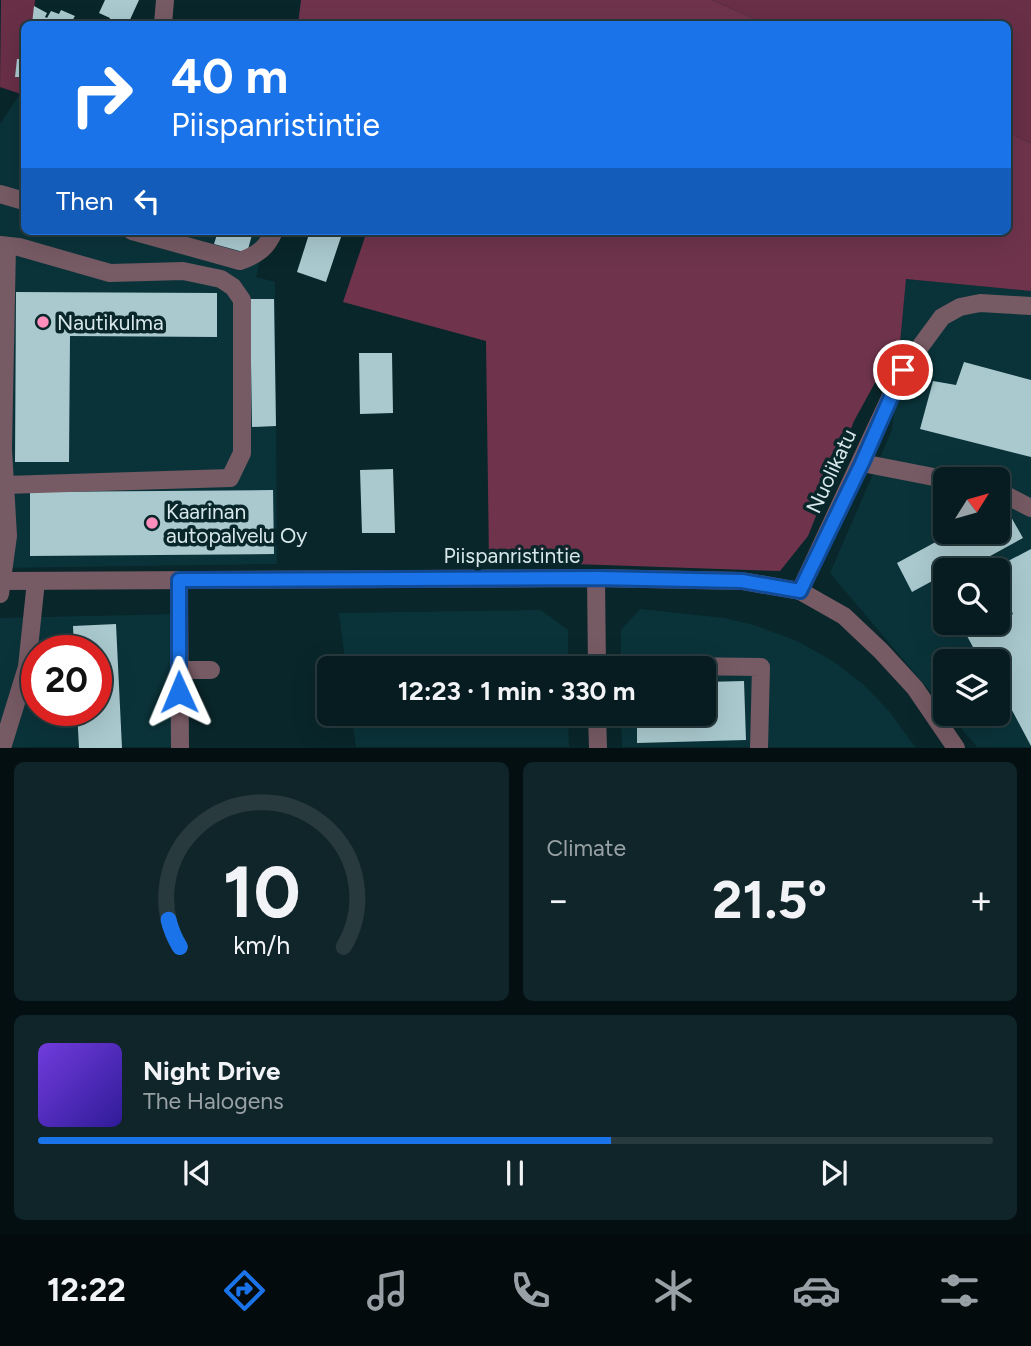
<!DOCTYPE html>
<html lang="en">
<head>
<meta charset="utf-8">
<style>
  body { margin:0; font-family:Figtree,sans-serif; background:#102529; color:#f1f3f6; height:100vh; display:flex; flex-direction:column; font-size:26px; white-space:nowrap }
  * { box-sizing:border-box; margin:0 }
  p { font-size:23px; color:#98a1a5 }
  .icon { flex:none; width:38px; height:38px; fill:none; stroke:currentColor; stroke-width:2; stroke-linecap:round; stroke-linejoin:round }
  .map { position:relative; height:748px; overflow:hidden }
  .panel { display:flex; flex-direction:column; gap:14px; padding:14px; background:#040f12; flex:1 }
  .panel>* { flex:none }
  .top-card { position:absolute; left:21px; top:21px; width:990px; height:214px; border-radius:10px; box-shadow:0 7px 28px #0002,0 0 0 2px #283a3e; background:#1a73e8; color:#fff; overflow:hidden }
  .needle { width:46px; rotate:53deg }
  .fabs { position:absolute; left:933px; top:467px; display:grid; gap:14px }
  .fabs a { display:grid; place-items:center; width:77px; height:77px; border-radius:10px; background:#071c20; box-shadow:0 7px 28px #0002,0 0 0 2px #283a3e; font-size:35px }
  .speed { position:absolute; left:21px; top:635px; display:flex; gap:14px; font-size:35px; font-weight:700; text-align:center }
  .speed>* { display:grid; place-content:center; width:91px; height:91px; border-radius:50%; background:#071c20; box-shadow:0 7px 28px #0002,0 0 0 2px #283a3e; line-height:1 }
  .speed .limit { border:10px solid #d22; background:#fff; color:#111 }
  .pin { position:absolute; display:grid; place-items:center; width:60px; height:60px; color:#fff; margin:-30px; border:4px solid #fff; border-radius:50%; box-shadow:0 2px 7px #0007 }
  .me { position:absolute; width:77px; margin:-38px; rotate:359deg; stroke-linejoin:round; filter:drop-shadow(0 0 5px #0008) }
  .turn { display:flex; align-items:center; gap:24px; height:147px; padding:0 35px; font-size:32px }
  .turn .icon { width:91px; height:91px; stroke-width:2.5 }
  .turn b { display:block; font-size:49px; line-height:60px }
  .then { display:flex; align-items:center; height:66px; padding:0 35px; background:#0003; gap:14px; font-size:26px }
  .big { font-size:52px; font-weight:700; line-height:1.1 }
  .panel .widget { flex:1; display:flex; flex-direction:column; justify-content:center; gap:10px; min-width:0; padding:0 24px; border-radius:10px; background:#102529 }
  .panel .dial { align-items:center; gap:0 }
  .dial svg { height:182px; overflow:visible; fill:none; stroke:#283a3e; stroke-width:7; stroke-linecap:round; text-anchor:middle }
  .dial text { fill:#f1f3f6; stroke:none }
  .song { display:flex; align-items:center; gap:21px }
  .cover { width:84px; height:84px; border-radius:10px; background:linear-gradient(135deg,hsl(260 70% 55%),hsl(250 70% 35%)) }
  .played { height:7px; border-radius:4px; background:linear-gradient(90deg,#1a73e8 60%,#283a3e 60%) }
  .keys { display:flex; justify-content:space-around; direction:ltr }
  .heat { display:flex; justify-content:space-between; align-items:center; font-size:38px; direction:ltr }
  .panel .tiles { flex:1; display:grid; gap:14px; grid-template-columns:1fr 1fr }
  .widget:last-child { grid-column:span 2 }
  .trip { position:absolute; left:317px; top:656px; width:399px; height:70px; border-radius:10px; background:#071c20; box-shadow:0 7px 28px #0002,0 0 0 2px #283a3e; font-weight:700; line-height:70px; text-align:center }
  .tab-bar { display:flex; height:112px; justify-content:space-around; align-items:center; background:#030b0d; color:#98a1a5 }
  .tab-bar .icon { width:49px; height:49px }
  .tab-bar .selected { color:#1a73e8 }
  .tab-bar b { font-size:32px; color:#f1f3f6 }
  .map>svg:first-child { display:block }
  .built { fill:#0a3339; fill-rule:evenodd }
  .green { fill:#692f47 }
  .forest { fill:#6f344c }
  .building { fill:#a9c9ce }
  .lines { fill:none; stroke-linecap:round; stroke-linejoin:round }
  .minor { stroke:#765a64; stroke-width:18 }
  .route-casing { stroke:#114b97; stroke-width:18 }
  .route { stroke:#1a73e8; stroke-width:12 }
  .poi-dot { fill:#fe8ebb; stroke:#09262a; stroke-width:2.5 }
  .labels { text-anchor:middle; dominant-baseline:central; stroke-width:7; stroke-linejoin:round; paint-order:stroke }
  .poi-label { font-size:21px; fill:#d7e7ea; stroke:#09262a; text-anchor:start }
  .street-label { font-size:21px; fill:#d7e7ea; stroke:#09262a }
</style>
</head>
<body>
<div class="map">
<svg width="1031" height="748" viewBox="0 0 1031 748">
  <rect width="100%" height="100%" fill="#09262a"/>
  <!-- built -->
  <g class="built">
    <path d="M20 94 24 95V231H268L256 277 275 282 277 564 0 568V124Z"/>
    <path d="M906 279 1031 291V747H977L949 714H998V662H945V709L830 573 892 430ZM945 480H998V532H945ZM945 570H998V623H945Z"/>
    <path d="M640 609 725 618 754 625 797 641 833 661 863 684 889 711 915 747H622L621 714H704V668H621V630Z"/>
    <path d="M541 610 568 630V668H346L339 613Z"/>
    <path d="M179 614 187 747H0V618ZM37 651H96V710H37Z"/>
    <path d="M351 714H568L569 747H356Z"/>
  </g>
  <!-- green -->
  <g class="green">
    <path d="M1 0H35L33 24H24V95L0 87Z"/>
    <path d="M712 0H1031V143L1008 133V24H766Z"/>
  </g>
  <!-- forest -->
  <g class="forest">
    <path d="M301 0H712L766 24H298Z"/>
    <path d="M1008 133 1031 143V291L906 279 897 376 877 379 854 421 808 536 780 571 489 561 486 341 343 302 367 231H1008Z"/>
  </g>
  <!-- building -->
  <g class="building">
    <path d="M105 0H139L128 24H113L109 22 110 18 99 13Z"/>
    <path d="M34 6 47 13 45 17 47 18 51 11 59 14 61 10 75 16 72 21 80 24H32Z"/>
    <path d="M17 59H24V77H15Z"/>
    <path d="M218 231H253L247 253 214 244Z"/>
    <path d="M310 231H343L326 282 297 272Z"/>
    <path d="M16 292 217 293V337L70 336 69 462H15Z"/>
    <path d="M250 299H274L276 426 252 427Z"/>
    <path d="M359 353H392L393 413 360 414Z"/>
    <path d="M964 362 1031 380V457L920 429 933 381 956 385Z"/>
    <path d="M393 469 395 533H362L360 470Z"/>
    <path d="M273 490 274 554 30 556V492Z"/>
    <path d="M1010 515 1023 538 972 566 974 570H945V596L936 579 912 592 897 563 954 532H998V522Z"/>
    <path d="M1031 549V746L1005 697 998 702V662H950L974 649 960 623H998V613L1001 620 1013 614 998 585V570H991Z"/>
    <path d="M116 624 122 748H79L77 710H96V651H74L73 626Z"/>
    <path d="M744 681 746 740 637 743V714H704V682Z"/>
  </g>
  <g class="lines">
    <!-- minor -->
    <g class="minor">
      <path d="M163 24 165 0"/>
      <path d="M0 194 24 201"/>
      <path d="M132 231 240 261C257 255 267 248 274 231"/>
      <path d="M0 245 19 247 110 273 183 271 221 279 233 287 242 300V453L230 478 5 485"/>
      <path d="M862 463 949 480"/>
      <path d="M998 491 1031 508"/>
      <path d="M596 578 597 668"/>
      <path d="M179 580 180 748"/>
      <path d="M0 581 596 578 742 581 800 591 844 616 881 651 915 688 956 748"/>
      <path d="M800 591 903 370 942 317 960 307 980 303 1031 306"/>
      <path d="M0 594 8 536 3 449 7 246"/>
      <path d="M597 665 761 667 759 748"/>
      <path d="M179 670H211"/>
      <path d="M597 714 598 748"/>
      <path d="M2 748 27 667 36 581"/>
    </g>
  </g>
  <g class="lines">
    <defs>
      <path id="route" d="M179 692V580L596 578 742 581 800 591 862 463 903 370"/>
    </defs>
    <!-- route casing -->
    <use href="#route" class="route-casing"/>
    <!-- route -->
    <use href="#route" class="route"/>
  </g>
  <!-- markers -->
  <g class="poi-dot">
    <circle cx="43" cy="322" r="7"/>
    <circle cx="152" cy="523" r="7"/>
  </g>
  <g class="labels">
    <!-- poi labels -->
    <g class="poi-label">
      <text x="57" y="322">Nautikulma</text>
      <text x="166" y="511">Kaarinan<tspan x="166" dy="24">autopalvelu Oy</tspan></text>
    </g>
    <!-- street labels -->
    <g class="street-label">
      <text transform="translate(831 471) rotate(-65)">Nuolikatu</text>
      <text x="512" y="555">Piispanristintie</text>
    </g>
  </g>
</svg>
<div class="fabs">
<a><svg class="needle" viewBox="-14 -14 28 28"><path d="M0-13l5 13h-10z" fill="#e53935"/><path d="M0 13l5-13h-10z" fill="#98a1a5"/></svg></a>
<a><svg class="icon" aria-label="search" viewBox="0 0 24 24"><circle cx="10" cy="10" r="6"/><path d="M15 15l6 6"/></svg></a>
<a><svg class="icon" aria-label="layers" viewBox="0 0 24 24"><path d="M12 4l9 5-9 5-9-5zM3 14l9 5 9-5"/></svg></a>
</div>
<div class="speed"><div class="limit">20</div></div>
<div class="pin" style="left:903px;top:370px;background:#d93025"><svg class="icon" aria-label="arrive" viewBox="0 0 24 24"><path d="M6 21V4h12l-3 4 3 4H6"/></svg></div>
<svg class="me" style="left:179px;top:692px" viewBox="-20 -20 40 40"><path d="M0-17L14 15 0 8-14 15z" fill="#1a73e8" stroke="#fff" stroke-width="4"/></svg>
<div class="trip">12:23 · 1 min · 330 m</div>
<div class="top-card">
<div class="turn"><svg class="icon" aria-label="right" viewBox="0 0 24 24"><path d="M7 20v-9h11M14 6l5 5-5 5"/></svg><div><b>40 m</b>Piispanristintie</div></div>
<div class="then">Then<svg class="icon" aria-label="left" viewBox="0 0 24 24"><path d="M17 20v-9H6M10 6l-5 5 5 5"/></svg></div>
</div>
</div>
<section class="panel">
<div class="tiles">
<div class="widget dial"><svg viewBox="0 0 100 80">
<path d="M14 69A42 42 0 1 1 86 69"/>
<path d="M14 69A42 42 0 0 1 9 57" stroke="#1a73e8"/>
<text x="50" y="56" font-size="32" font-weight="700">10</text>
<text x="50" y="72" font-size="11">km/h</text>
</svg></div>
<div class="widget"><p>Climate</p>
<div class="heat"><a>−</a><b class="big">21.5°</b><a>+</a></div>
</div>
<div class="widget">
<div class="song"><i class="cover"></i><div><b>Night Drive</b><p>The Halogens</p></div></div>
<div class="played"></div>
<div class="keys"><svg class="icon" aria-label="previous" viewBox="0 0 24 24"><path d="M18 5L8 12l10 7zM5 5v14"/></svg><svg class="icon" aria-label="pause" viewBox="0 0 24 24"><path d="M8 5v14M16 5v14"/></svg><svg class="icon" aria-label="next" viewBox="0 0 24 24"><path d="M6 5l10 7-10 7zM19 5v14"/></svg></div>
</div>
</div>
</section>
<nav class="tab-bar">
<b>12:22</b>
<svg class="icon selected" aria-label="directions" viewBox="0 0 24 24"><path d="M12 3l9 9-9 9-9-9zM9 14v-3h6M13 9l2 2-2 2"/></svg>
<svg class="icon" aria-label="music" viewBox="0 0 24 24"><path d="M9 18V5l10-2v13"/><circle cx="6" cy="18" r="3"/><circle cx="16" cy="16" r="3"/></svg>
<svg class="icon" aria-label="phone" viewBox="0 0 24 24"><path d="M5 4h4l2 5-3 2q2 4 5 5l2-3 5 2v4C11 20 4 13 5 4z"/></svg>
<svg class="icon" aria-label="climate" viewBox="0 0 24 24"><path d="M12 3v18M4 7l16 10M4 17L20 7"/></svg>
<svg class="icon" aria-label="car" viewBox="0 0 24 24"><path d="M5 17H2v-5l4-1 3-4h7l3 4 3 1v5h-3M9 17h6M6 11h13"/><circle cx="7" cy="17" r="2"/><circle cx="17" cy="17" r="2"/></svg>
<svg class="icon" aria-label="filters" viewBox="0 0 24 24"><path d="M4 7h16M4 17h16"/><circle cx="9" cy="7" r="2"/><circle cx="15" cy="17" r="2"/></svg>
</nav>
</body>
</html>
